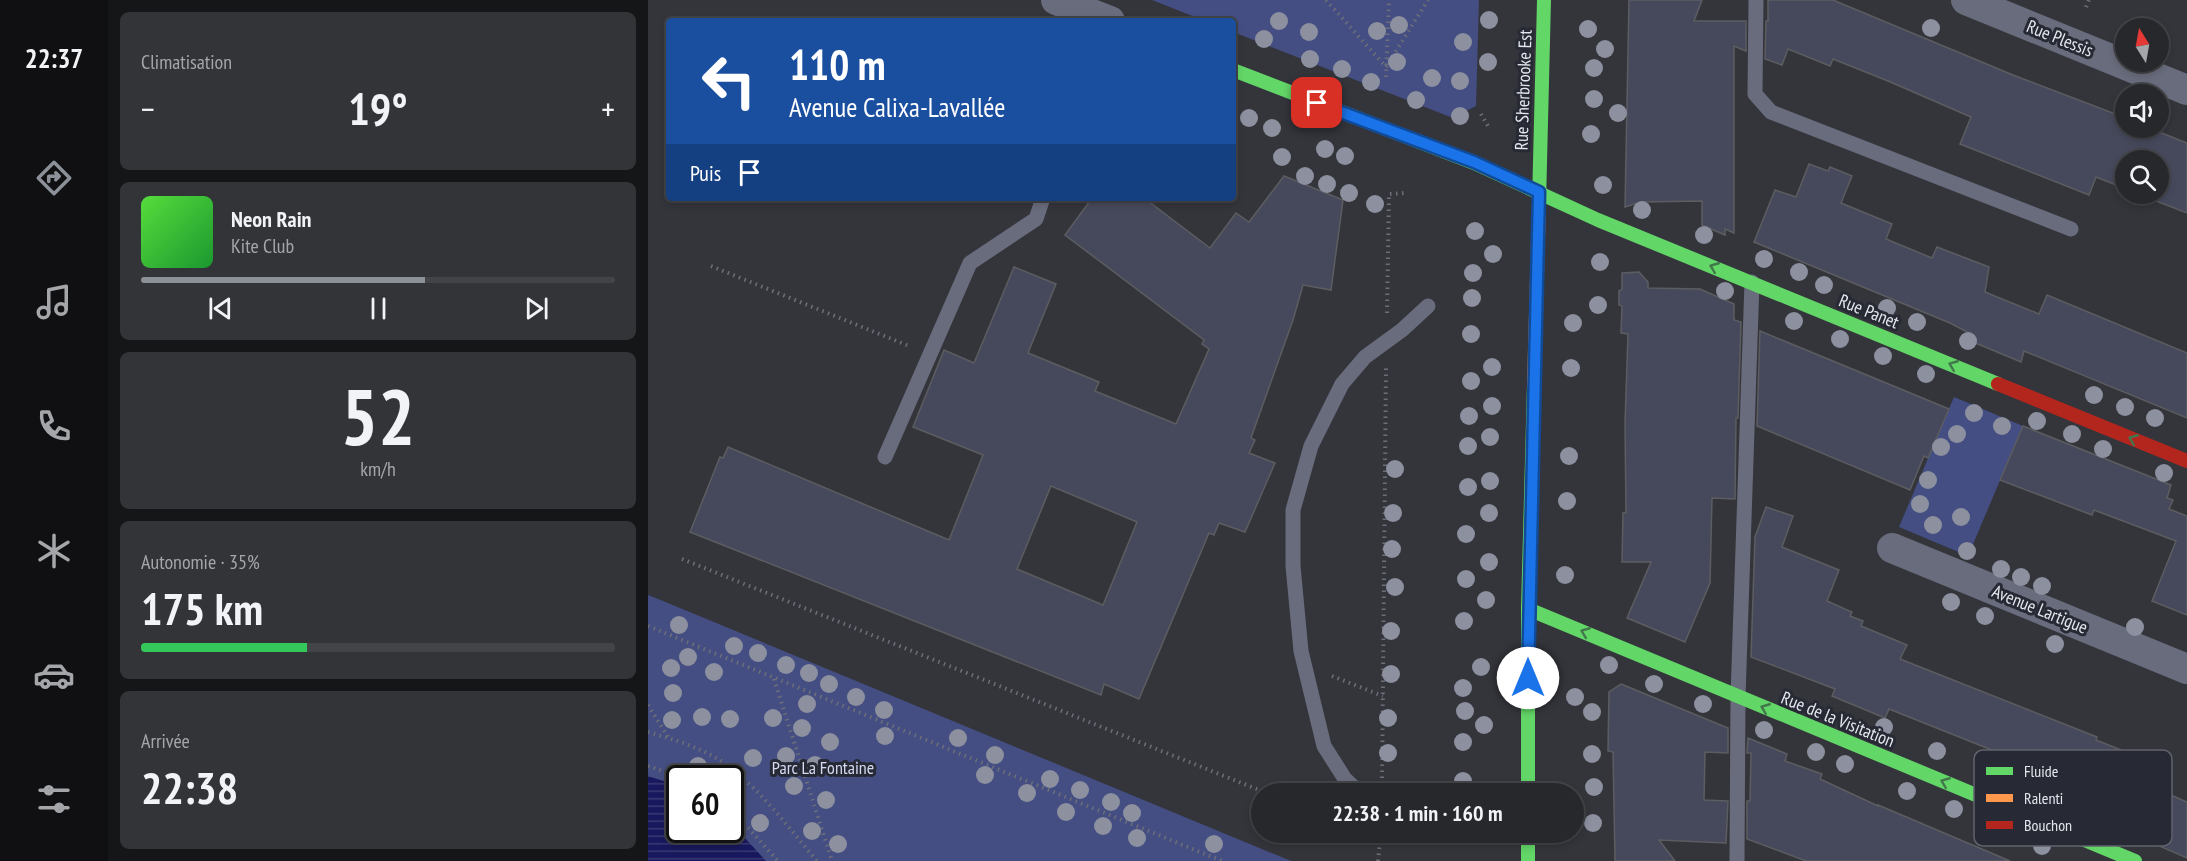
<!DOCTYPE html>
<html lang="fr">
<head>
<meta charset="utf-8">
<style>
  body { margin:0; font-family:"PT Sans Narrow",sans-serif; background:#333438; color:#f1f3f6; height:100vh; display:flex; flex-direction:column; font-size:22px; white-space:nowrap }
  * { box-sizing:border-box; margin:0 }
  p { font-size:20px; color:#a4a6a9 }
  .icon { flex:none; width:33px; height:33px; fill:none; stroke:currentColor; stroke-width:2; stroke-linecap:round; stroke-linejoin:round }
  .map { position:relative; flex:1; overflow:hidden }
  .details { display:flex; flex-direction:column; gap:12px; padding:12px; background:#151618; width:540px }
  .details>* { flex:none }
  .guide { position:absolute; left:18px; top:18px; width:570px; height:183px; border-radius:6px; box-shadow:0 3px 9px #0003,0 0 0 2px #434448; background:#1a4fa0; color:#fff; overflow:hidden }
  .needle { width:39px; rotate:349deg }
  .tools { position:absolute; left:1467px; top:18px; display:grid; gap:12px }
  .tools a { display:grid; place-items:center; width:54px; height:54px; border-radius:50%; background:#27282c; box-shadow:0 3px 9px #0003,0 0 0 2px #434448; font-size:30px }
  .speed { position:absolute; left:18px; top:765px; display:flex; gap:12px; font-size:30px; font-weight:700; text-align:center }
  .speed>* { display:grid; place-content:center; width:78px; height:78px; border-radius:50%; background:#27282c; box-shadow:0 3px 9px #0003,0 0 0 2px #434448; line-height:1 }
  .speed .limit { border:3px solid #111; border-radius:9px; background:#fff; color:#111 }
  .pin { position:absolute; display:grid; place-items:center; width:51px; height:51px; color:#fff; margin:-26px; border-radius:12px; box-shadow:0 3px 9px #0006 }
  .me { position:absolute; width:66px; margin:-33px; rotate:0deg; stroke-linejoin:round; filter:drop-shadow(0 0 4px #0008) }
  .turn { display:flex; align-items:center; gap:21px; height:126px; padding:0 24px; font-size:27px }
  .turn .icon { width:78px; height:78px; stroke-width:2.5 }
  .turn b { display:block; font-size:42px; line-height:51px }
  .then { display:flex; align-items:center; height:57px; padding:0 24px; background:#0003; gap:12px; font-size:22px }
  .big { font-size:45px; font-weight:600; line-height:1.1 }
  .details .card { flex:1; display:flex; flex-direction:column; justify-content:center; gap:9px; min-width:0; padding:0 21px; border-radius:9px; background:#333438 }
  .details .dial { align-items:center; gap:0 }
  .dial b { font-size:78px; line-height:1 }
  .song { display:flex; align-items:center; gap:18px }
  .cover { width:72px; height:72px; border-radius:9px; background:linear-gradient(135deg,hsl(110 70% 55%),hsl(130 70% 35%)) }
  .played { height:6px; border-radius:3px; background:linear-gradient(90deg,#8c9099 60%,#434448 60%) }
  .keys { display:flex; justify-content:space-around; direction:ltr }
  .heat { display:flex; justify-content:space-between; align-items:center; font-size:33px; direction:ltr }
  .charge { height:9px; border-radius:4px; background:linear-gradient(90deg,#34c759 35%,#434448 0) }
  .trip { position:absolute; left:603px; top:783px; width:333px; height:60px; border-radius:30px; background:#27282c; box-shadow:0 3px 9px #0003,0 0 0 2px #434448; font-weight:600; line-height:60px; text-align:center }
  main { display:flex; flex:1; min-height:0 }
  .tab-bar { display:flex; flex-direction:column; width:108px; justify-content:space-around; align-items:center; background:#101012; color:#a4a6a9 }
  .tab-bar .icon { width:42px; height:42px }
  .tab-bar .on { color:#8c9099 }
  .tab-bar b { font-size:27px; color:#f1f3f6 }
  .map>svg:first-child { display:block }
  .park { fill:#444e82; fill-rule:evenodd }
  .water { fill:url(#water-rules) }
  .building { fill:#46495b; stroke:#5c5d61; stroke-width:1.5; fill-rule:evenodd }
  .lines { fill:none; stroke-linecap:round; stroke-linejoin:round }
  .path { stroke:#6c6f79; stroke-width:4; stroke-dasharray:1.5 4.5; stroke-linecap:butt }
  .lane { stroke:#696c7c; stroke-width:15 }
  .street { stroke:#696c7c; stroke-width:30 }
  .fast { stroke:#63d668; stroke-width:14 }
  .slow { stroke:#ff974d; stroke-width:14 }
  .jam { stroke:#b3261e; stroke-width:14 }
  .tree { fill:#8c909f }
  .oneway { stroke:#42774b }
  .route-casing { stroke:#114b97; stroke-width:15 }
  .route { stroke:#1a73e8; stroke-width:10 }
  .labels { text-anchor:middle; dominant-baseline:central; stroke-width:6; stroke-linejoin:round; paint-order:stroke }
  .street-label { font-size:18px; fill:#e5e7ee; stroke:#272a34 }
  .park-label { font-size:18px; fill:#d4daf1; stroke:#272a34 }
  .key { fill:#272a34; stroke:#60636c; stroke-width:1.5 }
  .key-label { font-size:16px; fill:#e5e7ee }
</style>
</head>
<body>
<main>
<nav class="tab-bar">
<b>22:37</b>
<svg class="icon on" aria-label="directions" viewBox="0 0 24 24"><path d="M12 3l9 9-9 9-9-9zM9 14v-3h6M13 9l2 2-2 2"/></svg>
<svg class="icon" aria-label="music" viewBox="0 0 24 24"><path d="M9 18V5l10-2v13"/><circle cx="6" cy="18" r="3"/><circle cx="16" cy="16" r="3"/></svg>
<svg class="icon" aria-label="phone" viewBox="0 0 24 24"><path d="M5 4h4l2 5-3 2q2 4 5 5l2-3 5 2v4C11 20 4 13 5 4z"/></svg>
<svg class="icon" aria-label="climate" viewBox="0 0 24 24"><path d="M12 3v18M4 7l16 10M4 17L20 7"/></svg>
<svg class="icon" aria-label="car" viewBox="0 0 24 24"><path d="M5 17H2v-5l4-1 3-4h7l3 4 3 1v5h-3M9 17h6M6 11h13"/><circle cx="7" cy="17" r="2"/><circle cx="17" cy="17" r="2"/></svg>
<svg class="icon" aria-label="filters" viewBox="0 0 24 24"><path d="M4 7h16M4 17h16"/><circle cx="9" cy="7" r="2"/><circle cx="15" cy="17" r="2"/></svg>
</nav>
<section class="details">
<div class="card"><p>Climatisation</p>
<div class="heat"><a>−</a><b class="big">19°</b><a>+</a></div>
</div>
<div class="card">
<div class="song"><i class="cover"></i><div><b>Neon Rain</b><p>Kite Club</p></div></div>
<div class="played"></div>
<div class="keys"><svg class="icon" aria-label="previous" viewBox="0 0 24 24"><path d="M18 5L8 12l10 7zM5 5v14"/></svg><svg class="icon" aria-label="pause" viewBox="0 0 24 24"><path d="M8 5v14M16 5v14"/></svg><svg class="icon" aria-label="next" viewBox="0 0 24 24"><path d="M6 5l10 7-10 7zM19 5v14"/></svg></div>
</div>
<div class="card dial"><b>52</b><p>km/h</p></div>
<div class="card"><p>Autonomie · 35%</p><b class="big">175 km</b><div class="charge"></div></div>
<div class="card"><p>Arrivée</p><b class="big">22:38</b></div>
</section>
<div class="map">
<svg width="1539" height="861" viewBox="0 0 1539 861">
  <defs>
    <pattern id="water-rules" width="6" height="5" patternUnits="userSpaceOnUse" patternTransform="scale(1.5)"><rect width="6" height="5" fill="#18185e"/><path d="M0 2.5h6" fill="none" stroke="#393a75"/></pattern>
  </defs>
  <rect width="100%" height="100%" fill="#34353b"/>
  <!-- park -->
  <g class="park">
    <path d="M504 0H831L828 106 805 118 585 32V21H557Z"/>
    <path d="M1306 397 1375 426 1320 556 1251 527Z"/>
    <path d="M0 595 15 601 643 861H0ZM32 778H82V830H32Z"/>
  </g>
  <!-- water -->
  <path class="water" d="M0 776 31 786 32 830H82L83 823 118 861H0Z"/>
  <!-- building -->
  <g class="building">
    <path d="M981 0H1054L1046 21H1098V51L1086 46V233L1077 229V235L1054 225V201L993 202 977 207Z"/>
    <path d="M1120 0H1185L1365 75 1478 118V128H1501L1539 143V213L1490 194H1510V160H1478V189L1448 177 1441 195 1312 144 1323 117 1240 81 1185 59 1182 66 1140 49 1134 65 1117 59 1118 21H1120Z"/>
    <path d="M1161 164 1180 171 1182 167 1204 176 1193 203 1244 224 1238 239 1284 258 1289 247 1341 267 1337 292 1391 314 1399 295 1539 353V418L1376 351 1373 362 1325 342 1327 336 1302 323 1106 242 1127 190 1148 197Z"/>
    <path d="M636 176 695 200 683 290 655 285 645 320 603 438 607 440 601 453 627 463 597 532 571 523 566 535 561 533 491 699 456 684 453 695 42 532 72 457 75 458 80 447 301 540 335 455 265 427 296 350 326 363 366 267 408 284 380 353 451 382 447 391 528 424 561 349 554 344 556 340 417 235 444 198H496L562 248 588 213 601 222ZM403 486 489 522 455 605 369 569Z"/>
    <path d="M991 272 1000 282V288L1052 289 1086 304V320L1093 322 1090 418H1088L1087 499 1064 498 1062 583 1037 642 979 618 1003 562H974L975 513H978L977 424 980 334 973 333 974 306 971 305V291L974 289V273Z"/>
    <path d="M1112 331 1301 409 1280 458 1276 456 1262 490 1109 426Z"/>
    <path d="M1375 426 1523 485 1519 498 1525 500 1521 509 1539 516V615L1504 601 1528 541 1446 510 1444 515 1352 480Z"/>
    <path d="M1118 507 1145 516 1134 547 1191 570 1179 601 1204 612 1202 616 1215 621 1213 626 1259 645 1252 659 1449 737 1448 740 1511 765 1502 786 1539 802V858L1454 821 1464 798 1241 709 1237 718 1184 696 1187 689 1103 657 1107 537Z"/>
    <path d="M973 684 1080 728V753L1057 752 1056 800 1080 801 1078 843 1011 840 1027 861H967L965 752 960 751 961 692Z"/>
    <path d="M1100 738 1139 754 1137 761 1174 774 1172 779 1230 806V805L1362 861H1158L1099 839V801H1102L1103 753H1099Z"/>
  </g>
  <g class="lines">
    <!-- path -->
    <g class="path">
      <path d="M678 0 738 67 780 0"/>
      <path d="M1438 7 1441 0"/>
      <path d="M738 77 741 0"/>
      <path d="M833 114 840 126"/>
      <path d="M63 266 261 346"/>
      <path d="M739 313 741 194 757 193"/>
      <path d="M34 559 621 794"/>
      <path d="M0 626 574 861"/>
      <path d="M684 676 735 696"/>
      <path d="M126 679 184 861"/>
      <path d="M0 705 20 737"/>
      <path d="M0 732C25 739 51 747 73 761 110 786 140 827 169 861"/>
      <path d="M0 766 35 778"/>
      <path d="M734 784 738 368"/>
      <path d="M82 812 96 823 130 861"/>
      <path d="M715 832 732 840"/>
      <path d="M730 861 733 832"/>
    </g>
    <!-- lane -->
    <g class="lane">
      <path d="M1108 0 1107 94 1123 112 1423 229"/>
      <path d="M237 457 322 263 388 219 395 198"/>
      <path d="M713 794 697 779 676 746 653 651 645 566V510L663 446 694 384 717 357 754 330 780 306"/>
      <path d="M1089 861 1090 697 1104 282"/>
    </g>
    <!-- street -->
    <g class="street">
      <path d="M408 0 462 21"/>
      <path d="M1318 0 1539 90"/>
      <path d="M1244 548 1539 669"/>
    </g>
    <!-- fast -->
    <g class="fast">
      <path d="M585 70 826 163 950 220 1350 384"/>
      <path d="M891 203 896 0"/>
      <path d="M880 609 1487 861"/>
      <path d="M880 794V609L886 385"/>
      <path d="M880 832V861"/>
    </g>
    <!-- slow -->
    <path class="slow" d="M886 385 891 203"/>
    <!-- jam -->
    <path class="jam" d="M1350 384 1539 461"/>
  </g>
  <!-- trees -->
  <g class="tree">
    <circle cx="841" cy="20" r="9"/>
    <circle cx="631" cy="21" r="9"/>
    <circle cx="751" cy="25" r="9"/>
    <circle cx="1283" cy="28" r="9"/>
    <circle cx="940" cy="29" r="9"/>
    <circle cx="729" cy="31" r="9"/>
    <circle cx="661" cy="32" r="9"/>
    <circle cx="616" cy="39" r="9"/>
    <circle cx="815" cy="42" r="9"/>
    <circle cx="957" cy="49" r="9"/>
    <circle cx="662" cy="59" r="9"/>
    <circle cx="749" cy="62" r="9"/>
    <circle cx="840" cy="62" r="9"/>
    <circle cx="946" cy="68" r="9"/>
    <circle cx="694" cy="69" r="9"/>
    <circle cx="784" cy="78" r="9"/>
    <circle cx="812" cy="81" r="9"/>
    <circle cx="723" cy="82" r="9"/>
    <circle cx="946" cy="99" r="9"/>
    <circle cx="768" cy="100" r="9"/>
    <circle cx="970" cy="113" r="9"/>
    <circle cx="812" cy="116" r="9"/>
    <circle cx="601" cy="118" r="9"/>
    <circle cx="624" cy="128" r="9"/>
    <circle cx="943" cy="134" r="9"/>
    <circle cx="677" cy="149" r="9"/>
    <circle cx="697" cy="156" r="9"/>
    <circle cx="634" cy="157" r="9"/>
    <circle cx="657" cy="176" r="9"/>
    <circle cx="679" cy="184" r="9"/>
    <circle cx="955" cy="185" r="9"/>
    <circle cx="701" cy="193" r="9"/>
    <circle cx="727" cy="204" r="9"/>
    <circle cx="994" cy="210" r="9"/>
    <circle cx="827" cy="231" r="9"/>
    <circle cx="1056" cy="235" r="9"/>
    <circle cx="845" cy="254" r="9"/>
    <circle cx="1116" cy="259" r="9"/>
    <circle cx="952" cy="262" r="9"/>
    <circle cx="1151" cy="272" r="9"/>
    <circle cx="825" cy="273" r="9"/>
    <circle cx="1176" cy="285" r="9"/>
    <circle cx="1077" cy="291" r="9"/>
    <circle cx="824" cy="298" r="9"/>
    <circle cx="950" cy="305" r="9"/>
    <circle cx="1239" cy="308" r="9"/>
    <circle cx="1146" cy="321" r="9"/>
    <circle cx="1269" cy="322" r="9"/>
    <circle cx="925" cy="323" r="9"/>
    <circle cx="823" cy="334" r="9"/>
    <circle cx="1192" cy="339" r="9"/>
    <circle cx="1320" cy="341" r="9"/>
    <circle cx="1235" cy="356" r="9"/>
    <circle cx="844" cy="367" r="9"/>
    <circle cx="923" cy="368" r="9"/>
    <circle cx="1278" cy="374" r="9"/>
    <circle cx="823" cy="381" r="9"/>
    <circle cx="1446" cy="395" r="9"/>
    <circle cx="844" cy="406" r="9"/>
    <circle cx="1477" cy="407" r="9"/>
    <circle cx="1326" cy="413" r="9"/>
    <circle cx="821" cy="416" r="9"/>
    <circle cx="1507" cy="418" r="9"/>
    <circle cx="1389" cy="421" r="9"/>
    <circle cx="1354" cy="426" r="9"/>
    <circle cx="1309" cy="434" r="9"/>
    <circle cx="1424" cy="434" r="9"/>
    <circle cx="842" cy="437" r="9"/>
    <circle cx="820" cy="446" r="9"/>
    <circle cx="1293" cy="447" r="9"/>
    <circle cx="1455" cy="449" r="9"/>
    <circle cx="921" cy="456" r="9"/>
    <circle cx="747" cy="469" r="9"/>
    <circle cx="1516" cy="473" r="9"/>
    <circle cx="1280" cy="480" r="9"/>
    <circle cx="842" cy="481" r="9"/>
    <circle cx="820" cy="487" r="9"/>
    <circle cx="919" cy="501" r="9"/>
    <circle cx="1272" cy="504" r="9"/>
    <circle cx="745" cy="513" r="9"/>
    <circle cx="841" cy="513" r="9"/>
    <circle cx="1313" cy="517" r="9"/>
    <circle cx="1285" cy="525" r="9"/>
    <circle cx="818" cy="534" r="9"/>
    <circle cx="744" cy="549" r="9"/>
    <circle cx="1319" cy="551" r="9"/>
    <circle cx="841" cy="562" r="9"/>
    <circle cx="1353" cy="569" r="9"/>
    <circle cx="917" cy="575" r="9"/>
    <circle cx="1373" cy="577" r="9"/>
    <circle cx="818" cy="579" r="9"/>
    <circle cx="1394" cy="586" r="9"/>
    <circle cx="747" cy="587" r="9"/>
    <circle cx="838" cy="600" r="9"/>
    <circle cx="1303" cy="602" r="9"/>
    <circle cx="1337" cy="616" r="9"/>
    <circle cx="816" cy="621" r="9"/>
    <circle cx="31" cy="625" r="9"/>
    <circle cx="1487" cy="627" r="9"/>
    <circle cx="743" cy="631" r="9"/>
    <circle cx="1407" cy="644" r="9"/>
    <circle cx="86" cy="646" r="9"/>
    <circle cx="110" cy="653" r="9"/>
    <circle cx="40" cy="657" r="9"/>
    <circle cx="138" cy="665" r="9"/>
    <circle cx="961" cy="665" r="9"/>
    <circle cx="833" cy="667" r="9"/>
    <circle cx="23" cy="668" r="9"/>
    <circle cx="66" cy="672" r="9"/>
    <circle cx="161" cy="673" r="9"/>
    <circle cx="743" cy="674" r="9"/>
    <circle cx="181" cy="684" r="9"/>
    <circle cx="1006" cy="684" r="9"/>
    <circle cx="815" cy="688" r="9"/>
    <circle cx="25" cy="693" r="9"/>
    <circle cx="208" cy="697" r="9"/>
    <circle cx="927" cy="697" r="9"/>
    <circle cx="159" cy="704" r="9"/>
    <circle cx="1055" cy="704" r="9"/>
    <circle cx="236" cy="710" r="9"/>
    <circle cx="817" cy="711" r="9"/>
    <circle cx="944" cy="712" r="9"/>
    <circle cx="54" cy="717" r="9"/>
    <circle cx="125" cy="718" r="9"/>
    <circle cx="740" cy="718" r="9"/>
    <circle cx="82" cy="719" r="9"/>
    <circle cx="24" cy="720" r="9"/>
    <circle cx="836" cy="725" r="9"/>
    <circle cx="1236" cy="727" r="9"/>
    <circle cx="154" cy="728" r="9"/>
    <circle cx="1116" cy="730" r="9"/>
    <circle cx="237" cy="736" r="9"/>
    <circle cx="310" cy="738" r="9"/>
    <circle cx="182" cy="742" r="9"/>
    <circle cx="815" cy="742" r="9"/>
    <circle cx="1289" cy="751" r="9"/>
    <circle cx="1168" cy="752" r="9"/>
    <circle cx="740" cy="753" r="9"/>
    <circle cx="944" cy="754" r="9"/>
    <circle cx="347" cy="755" r="9"/>
    <circle cx="138" cy="756" r="9"/>
    <circle cx="105" cy="758" r="9"/>
    <circle cx="1197" cy="764" r="9"/>
    <circle cx="167" cy="765" r="9"/>
    <circle cx="50" cy="766" r="9"/>
    <circle cx="337" cy="775" r="9"/>
    <circle cx="402" cy="779" r="9"/>
    <circle cx="815" cy="781" r="9"/>
    <circle cx="146" cy="786" r="9"/>
    <circle cx="946" cy="787" r="9"/>
    <circle cx="432" cy="790" r="9"/>
    <circle cx="1259" cy="791" r="9"/>
    <circle cx="379" cy="793" r="9"/>
    <circle cx="178" cy="800" r="9"/>
    <circle cx="463" cy="802" r="9"/>
    <circle cx="1306" cy="809" r="9"/>
    <circle cx="418" cy="812" r="9"/>
    <circle cx="484" cy="813" r="9"/>
    <circle cx="112" cy="823" r="9"/>
    <circle cx="945" cy="823" r="9"/>
    <circle cx="455" cy="826" r="9"/>
    <circle cx="164" cy="831" r="9"/>
    <circle cx="489" cy="838" r="9"/>
    <circle cx="190" cy="844" r="9"/>
    <circle cx="566" cy="844" r="9"/>
    <circle cx="1394" cy="846" r="9"/>
  </g>
  <!-- one-way arrows -->
  <defs><path id="oneway-chevron" d="M-2-3.5L2.5 0L-2 3.5" fill="none" stroke-width="1.6" stroke-linecap="round" stroke-linejoin="round" transform="scale(1.5)"/></defs>
  <g class="oneway">
    <use href="#oneway-chevron" transform="translate(1066 267) rotate(-158)"/>
    <use href="#oneway-chevron" transform="translate(1305 365) rotate(-158)"/>
    <use href="#oneway-chevron" transform="translate(1485 439) rotate(-158)"/>
    <use href="#oneway-chevron" transform="translate(937 632) rotate(-158)"/>
    <use href="#oneway-chevron" transform="translate(1117 708) rotate(-158)"/>
    <use href="#oneway-chevron" transform="translate(1297 782) rotate(-158)"/>
  </g>
  <g class="lines">
    <defs>
      <path id="route" d="M669 103 826 162 891 192 880 678"/>
    </defs>
    <!-- route casing -->
    <use href="#route" class="route-casing"/>
    <!-- route -->
    <use href="#route" class="route"/>
  </g>
  <g class="labels">
    <!-- street labels -->
    <g class="street-label">
      <text transform="translate(1412 38) rotate(22)">Rue Plessis</text>
      <text transform="translate(875 90) rotate(-88)">Rue Sherbrooke Est</text>
      <text transform="translate(1221 311) rotate(22)">Rue Panet</text>
      <text transform="translate(1392 609) rotate(22)">Avenue Lartigue</text>
      <text transform="translate(1190 719) rotate(22)">Rue de la Visitation</text>
    </g>
    <!-- park labels -->
    <g class="park-label">
      <text x="175" y="767">Parc La Fontaine</text>
    </g>
  </g>
  <!-- legend -->
  <rect x="1326" y="750" width="198" height="96" rx="9" class="key"/>
  <rect x="1338" y="767" width="27" height="8" fill="#63d668"/>
  <rect x="1338" y="794" width="27" height="8" fill="#ff974d"/>
  <rect x="1338" y="821" width="27" height="8" fill="#b3261e"/>
  <g class="key-label">
    <text x="1376" y="777">Fluide</text>
    <text x="1376" y="804">Ralenti</text>
    <text x="1376" y="831">Bouchon</text>
  </g>
</svg>
<div class="tools">
<a><svg class="needle" viewBox="-14 -14 28 28"><path d="M0-13l5 13h-10z" fill="#e53935"/><path d="M0 13l5-13h-10z" fill="#a4a6a9"/></svg></a>
<a><svg class="icon" aria-label="sound" viewBox="0 0 24 24"><path d="M4 9h4l5-4v14l-5-4H4zM17 9q2 3 0 6"/></svg></a>
<a><svg class="icon" aria-label="search" viewBox="0 0 24 24"><circle cx="10" cy="10" r="6"/><path d="M15 15l6 6"/></svg></a>
</div>
<div class="speed"><div class="limit">60</div></div>
<div class="pin" style="left:669px;top:103px;background:#d93025"><svg class="icon" aria-label="arrive" viewBox="0 0 24 24"><path d="M6 21V4h12l-3 4 3 4H6"/></svg></div>
<svg class="me" style="left:880px;top:678px" viewBox="-20 -20 40 40"><circle r="19" fill="#fff"/><path d="M0-13L10 11 0 6-10 11z" fill="#1a73e8"/></svg>
<div class="trip">22:38 · 1 min · 160 m</div>
<div class="guide">
<div class="turn"><svg class="icon" aria-label="left" viewBox="0 0 24 24"><path d="M17 20v-9H6M10 6l-5 5 5 5"/></svg><div><b>110 m</b>Avenue Calixa-Lavallée</div></div>
<div class="then">Puis<svg class="icon" aria-label="arrive" viewBox="0 0 24 24"><path d="M6 21V4h12l-3 4 3 4H6"/></svg></div>
</div>
</div>
</main>
</body>
</html>
